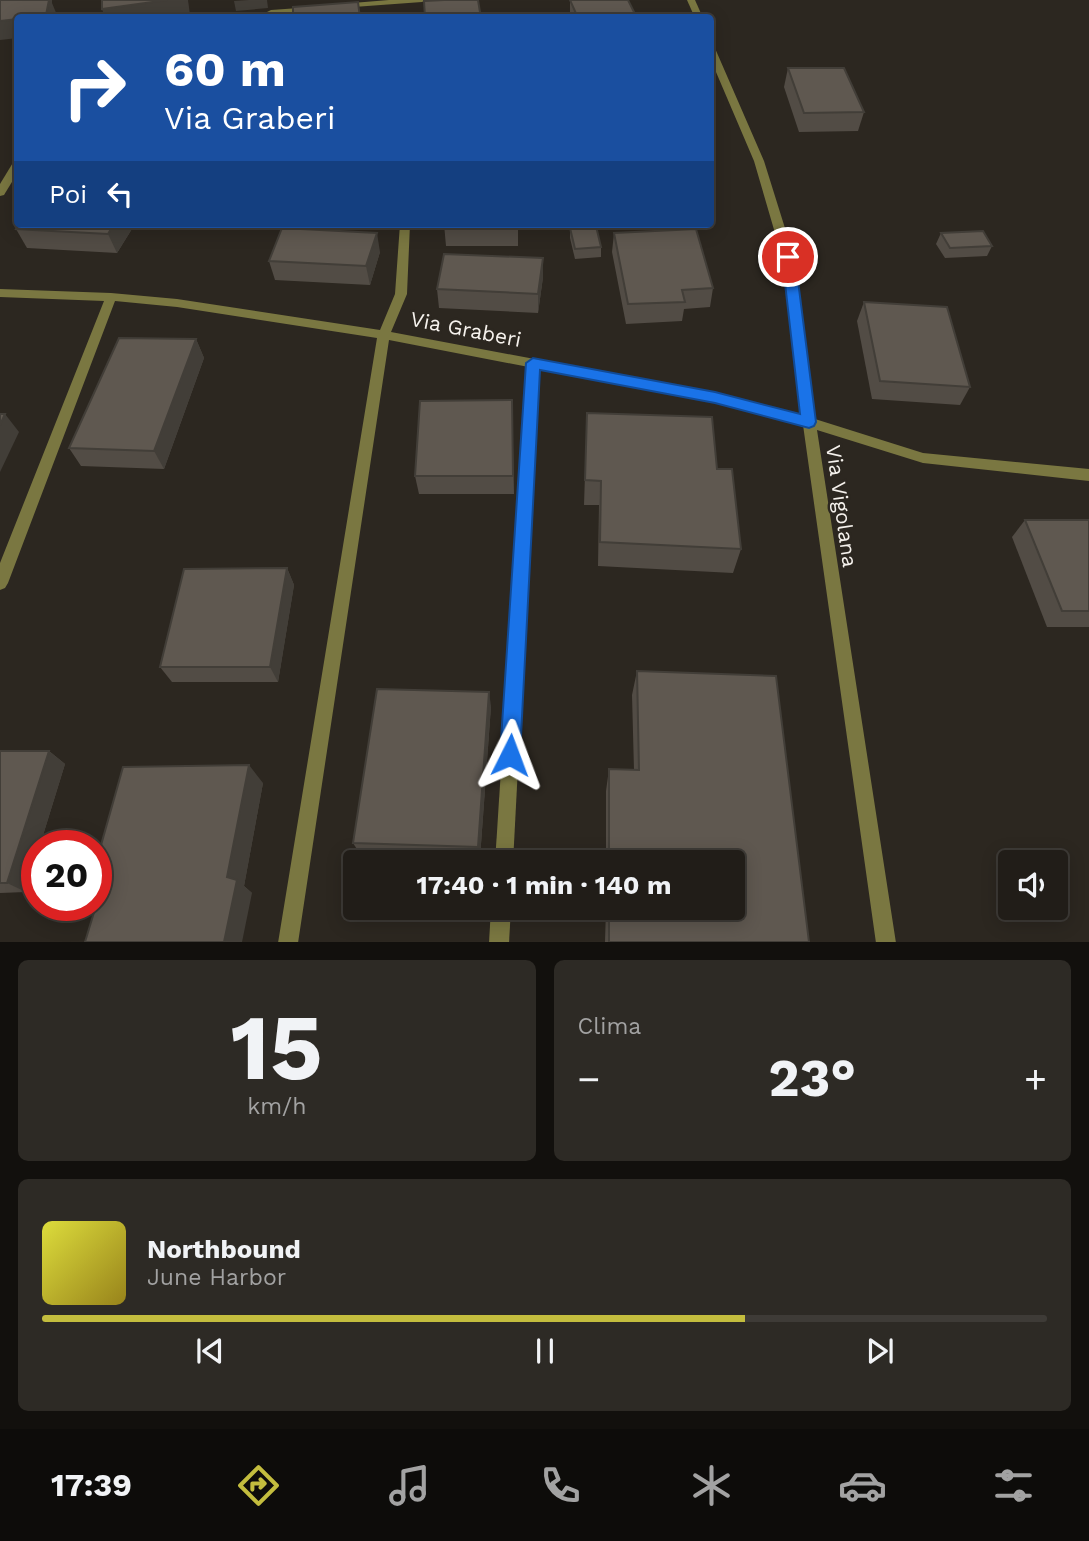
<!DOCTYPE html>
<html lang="it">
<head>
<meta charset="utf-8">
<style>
  body { margin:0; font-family:"Work Sans",sans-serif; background:#2d2a25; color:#f1f3f6; height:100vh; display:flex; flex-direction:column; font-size:26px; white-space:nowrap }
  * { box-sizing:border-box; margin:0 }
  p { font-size:23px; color:#a2a2a2 }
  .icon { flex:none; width:38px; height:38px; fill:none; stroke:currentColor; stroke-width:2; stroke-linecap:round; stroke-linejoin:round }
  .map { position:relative; height:942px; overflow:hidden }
  .panel { display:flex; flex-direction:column; gap:18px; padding:18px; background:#12100d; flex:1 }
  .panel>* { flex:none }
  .banner { position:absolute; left:14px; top:14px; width:700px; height:214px; border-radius:7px; box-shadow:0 4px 18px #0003,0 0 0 2px #3e3b37; background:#1a4fa0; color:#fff; overflow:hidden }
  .fabs { position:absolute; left:998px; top:850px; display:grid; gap:14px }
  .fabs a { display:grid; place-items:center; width:70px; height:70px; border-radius:7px; background:#211d18; box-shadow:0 4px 18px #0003,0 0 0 2px #3e3b37; font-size:35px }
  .speed { position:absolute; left:21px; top:830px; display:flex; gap:14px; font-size:35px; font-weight:700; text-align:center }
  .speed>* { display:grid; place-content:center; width:91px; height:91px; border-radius:50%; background:#211d18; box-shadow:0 4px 18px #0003,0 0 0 2px #3e3b37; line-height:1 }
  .speed .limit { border:10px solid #d22; background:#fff; color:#111 }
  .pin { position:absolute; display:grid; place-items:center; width:60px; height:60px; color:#fff; margin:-30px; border:4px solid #fff; border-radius:50%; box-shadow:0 2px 7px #0007 }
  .me { position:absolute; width:77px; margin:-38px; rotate:3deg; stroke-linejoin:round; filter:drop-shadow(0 0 5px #0008) }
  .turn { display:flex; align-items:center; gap:24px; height:147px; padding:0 35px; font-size:32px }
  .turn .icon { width:91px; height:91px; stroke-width:2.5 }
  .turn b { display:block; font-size:49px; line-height:60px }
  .then { display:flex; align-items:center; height:66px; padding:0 35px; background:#0003; gap:14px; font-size:26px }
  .big { font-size:52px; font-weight:700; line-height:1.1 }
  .panel .tile { flex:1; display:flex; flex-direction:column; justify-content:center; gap:10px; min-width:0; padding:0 24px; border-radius:10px; background:#2d2a25 }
  .panel .dial { align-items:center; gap:0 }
  .dial b { font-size:91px; line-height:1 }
  .song { display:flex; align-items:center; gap:21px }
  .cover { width:84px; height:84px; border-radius:10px; background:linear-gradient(135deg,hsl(60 70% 55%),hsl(50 70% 35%)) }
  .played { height:7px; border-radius:4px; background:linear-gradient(90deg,#c3bd3e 70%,#3e3b37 70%) }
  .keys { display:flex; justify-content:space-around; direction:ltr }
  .heat { display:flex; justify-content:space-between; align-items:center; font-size:38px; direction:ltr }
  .panel .tiles { flex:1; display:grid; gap:18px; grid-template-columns:1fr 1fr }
  .tile:last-child { grid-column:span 2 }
  .trip { position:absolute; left:343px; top:850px; width:402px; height:70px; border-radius:7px; background:#211d18; box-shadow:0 4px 18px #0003,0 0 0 2px #3e3b37; font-weight:700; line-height:70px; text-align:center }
  .tabs { display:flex; height:112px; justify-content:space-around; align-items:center; background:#0d0c0a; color:#a2a2a2 }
  .tabs .icon { width:49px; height:49px }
  .tabs .selected { color:#c3bd3e }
  .tabs b { font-size:32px; color:#f1f3f6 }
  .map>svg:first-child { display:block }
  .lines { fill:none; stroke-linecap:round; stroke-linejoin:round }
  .service { fill:#7a7741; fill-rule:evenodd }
  .minor { fill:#7a7741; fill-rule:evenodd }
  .wall { fill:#524c45 }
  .shaded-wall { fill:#423e38 }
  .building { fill:#5f5850; stroke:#423e38; stroke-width:2 }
  .route { fill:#1a73e8; stroke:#114b97; stroke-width:2 }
  .labels { text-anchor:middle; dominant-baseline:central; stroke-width:5; stroke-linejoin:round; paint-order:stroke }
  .street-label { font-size:21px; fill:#f6f2ed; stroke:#2c2720 }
</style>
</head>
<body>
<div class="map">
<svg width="1089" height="943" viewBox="0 0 1089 943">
  <rect width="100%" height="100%" fill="#2c2720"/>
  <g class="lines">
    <!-- service -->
    <g class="service">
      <path d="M533 358 539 363 513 863H495L527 363Z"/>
      <path d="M491 908H511L509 943H489Z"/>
    </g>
    <!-- minor -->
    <g class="minor">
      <path d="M389 0H426L422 2 340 8 336 6 340 4Z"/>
      <path d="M687 0H695L703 18H695Z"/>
      <path d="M313 7H316V11L271 14 267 12 271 10Z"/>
      <path d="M710 44 714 46 764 161 794 257 815 419 923 453 1089 469V481L923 463 817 430 896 943H876L803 425 715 403 389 340 298 943H278L377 338 177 307 115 301 8 583 5 588 0 590V563L104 301 0 297V289L111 293 177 299 380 330 395 294 400 224H410L407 294 391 332 715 393 801 415 782 257 754 161 710 58Z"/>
      <path d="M18 160V172L4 195 0 196V184L14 161Z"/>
    </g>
  </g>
  <!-- wall -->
  <g class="wall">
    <path d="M570 0H628L637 18H570Z"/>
    <path d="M788 68 864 112 858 131 799 132 784 87Z"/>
    <path d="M19 224H135L117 253 27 248 16 229Z"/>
    <path d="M444 224H518V246H446Z"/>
    <path d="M570 228 601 247V257L575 259 570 238Z"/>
    <path d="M614 233 713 288 710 307 684 309 682 321 626 324 612 252Z"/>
    <path d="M941 233 992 246 987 256 945 258 936 244Z"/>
    <path d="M380 252 370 285 275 280 269 261Z"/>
    <path d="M543 258V277L538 313 439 308 437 289Z"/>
    <path d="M864 302 970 387 960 405 872 399 857 321Z"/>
    <path d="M196 339 204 358 164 469 81 466 69 448Z"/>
    <path d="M512 400 514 494H419L415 476Z"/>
    <path d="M587 413 717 469 741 549 733 573 598 566 599 505H584Z"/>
    <path d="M1025 520H1089V627H1047L1012 537Z"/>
    <path d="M287 568 294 585 278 682H172L160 667Z"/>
    <path d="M637 671 809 942H605L606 908H733V863H606V791L609 769 634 770 632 695Z"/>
    <path d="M491 706 480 858 360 854 353 843Z"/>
    <path d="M0 751H49L65 764 40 845H37L26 892 0 893Z"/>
    <path d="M263 783 244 886 252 893 106 873 96 867V863Z"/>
  </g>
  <!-- shaded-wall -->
  <g class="shaded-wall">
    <path d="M43 0H52V3L57 15 56 18H28Z"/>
    <path d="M167 0H188L190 15 175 18H105L102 9Z"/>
    <path d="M249 0H267L268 8 236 11 234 1Z"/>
    <path d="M18 19V38L0 40V21Z"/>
    <path d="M114 224H135L117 253 108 234Z"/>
    <path d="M377 233 380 252 370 285 366 266Z"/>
    <path d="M543 258V277L538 313V294Z"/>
    <path d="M196 339 204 358 164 469 154 451Z"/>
    <path d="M5 414 19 432 0 472V425Z"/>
    <path d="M287 568 294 585 278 682 270 667Z"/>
    <path d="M489 692 491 706 480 858 478 847Z"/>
    <path d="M49 751 65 764 40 845H37V856L26 892 7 883Z"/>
    <path d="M249 765 263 783 244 886 252 893 242 942H224L227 877Z"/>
  </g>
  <!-- building -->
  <g class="building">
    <path d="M0 0H49L46 15 18 18V19L0 21Z"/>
    <path d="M102 0H167L102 9Z"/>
    <path d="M444 0H478L481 18H425L424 1Z"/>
    <path d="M570 0H628L637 18H578Z"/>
    <path d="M358 2 360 18H293V7Z"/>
    <path d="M534 13H556L557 18H535Z"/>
    <path d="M788 68H844L864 112 804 113Z"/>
    <path d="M19 224H114L108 234 16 229Z"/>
    <path d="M444 224H517V227H443Z"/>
    <path d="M596 226 601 247 575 249 570 228Z"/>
    <path d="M282 228 377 233 366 266 269 261Z"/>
    <path d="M696 229 713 288 682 290 685 302 628 304 614 233Z"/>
    <path d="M983 231 992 246 950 248 941 233Z"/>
    <path d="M444 254 543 258 538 294 437 289Z"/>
    <path d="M864 302 947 307 970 387 880 381Z"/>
    <path d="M119 338 196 339 154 451 69 448Z"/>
    <path d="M512 400 513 476H415L420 401Z"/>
    <path d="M587 413 712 417 717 469H732L741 549 600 542 601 481 585 480Z"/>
    <path d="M0 414H5L0 425Z"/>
    <path d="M1025 520H1089V611H1062Z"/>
    <path d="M287 568 270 667H160L184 569Z"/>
    <path d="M637 671 776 676 809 942H609V908H733V863H609V769L639 770Z"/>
    <path d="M377 689 489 692 478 847 353 843Z"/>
    <path d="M0 751H49L7 883H0Z"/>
    <path d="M249 765 227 877 237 880 224 942H85L108 866H96V863L123 767Z"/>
  </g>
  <!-- route -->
  <path class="route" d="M788 252 795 257 816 422 814 426 809 428 715 403 540 370 520 755 517 762 510 765 503 762 500 755 526 363 533 358 715 392 800 414 782 257Z"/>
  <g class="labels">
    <!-- street labels -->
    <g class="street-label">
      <text transform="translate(466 329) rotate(11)">Via Graberi</text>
      <text transform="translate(842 506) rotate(82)">Via Vigolana</text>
    </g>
  </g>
</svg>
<div class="fabs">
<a><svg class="icon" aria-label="sound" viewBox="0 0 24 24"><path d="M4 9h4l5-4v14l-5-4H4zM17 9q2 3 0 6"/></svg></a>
</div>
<div class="speed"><div class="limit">20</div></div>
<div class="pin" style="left:788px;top:257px;background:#d93025"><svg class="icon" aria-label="arrive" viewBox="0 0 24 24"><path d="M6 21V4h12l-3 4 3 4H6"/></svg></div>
<svg class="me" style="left:510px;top:755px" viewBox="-20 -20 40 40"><path d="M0-17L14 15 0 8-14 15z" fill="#1a73e8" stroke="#fff" stroke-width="4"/></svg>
<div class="trip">17:40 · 1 min · 140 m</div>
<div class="banner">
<div class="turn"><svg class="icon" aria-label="right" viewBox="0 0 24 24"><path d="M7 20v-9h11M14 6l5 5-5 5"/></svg><div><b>60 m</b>Via Graberi</div></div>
<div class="then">Poi<svg class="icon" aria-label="left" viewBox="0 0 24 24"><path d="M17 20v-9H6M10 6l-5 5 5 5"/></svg></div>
</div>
</div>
<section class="panel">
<div class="tiles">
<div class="tile dial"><b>15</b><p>km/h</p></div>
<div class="tile"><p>Clima</p>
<div class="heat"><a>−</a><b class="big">23°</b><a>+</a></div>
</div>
<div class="tile">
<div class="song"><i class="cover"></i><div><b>Northbound</b><p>June Harbor</p></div></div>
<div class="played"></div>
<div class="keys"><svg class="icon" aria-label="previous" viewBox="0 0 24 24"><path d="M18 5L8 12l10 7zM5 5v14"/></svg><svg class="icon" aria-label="pause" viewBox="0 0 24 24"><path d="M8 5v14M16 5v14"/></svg><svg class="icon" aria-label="next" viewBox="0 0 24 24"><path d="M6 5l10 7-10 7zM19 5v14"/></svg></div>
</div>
</div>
</section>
<nav class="tabs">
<b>17:39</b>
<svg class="icon selected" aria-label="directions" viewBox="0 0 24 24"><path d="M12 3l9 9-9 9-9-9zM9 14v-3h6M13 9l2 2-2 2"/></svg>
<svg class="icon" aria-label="music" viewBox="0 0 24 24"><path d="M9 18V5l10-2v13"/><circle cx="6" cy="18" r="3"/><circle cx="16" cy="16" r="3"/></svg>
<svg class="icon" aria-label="phone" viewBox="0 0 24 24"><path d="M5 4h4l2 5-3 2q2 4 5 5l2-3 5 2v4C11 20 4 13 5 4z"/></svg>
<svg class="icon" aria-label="climate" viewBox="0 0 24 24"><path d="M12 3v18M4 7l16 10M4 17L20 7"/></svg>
<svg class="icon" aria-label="car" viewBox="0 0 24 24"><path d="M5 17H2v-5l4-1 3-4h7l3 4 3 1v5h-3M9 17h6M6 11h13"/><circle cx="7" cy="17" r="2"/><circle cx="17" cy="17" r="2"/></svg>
<svg class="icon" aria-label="filters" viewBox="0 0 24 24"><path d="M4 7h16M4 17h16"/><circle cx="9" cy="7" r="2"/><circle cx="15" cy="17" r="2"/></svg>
</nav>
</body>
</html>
